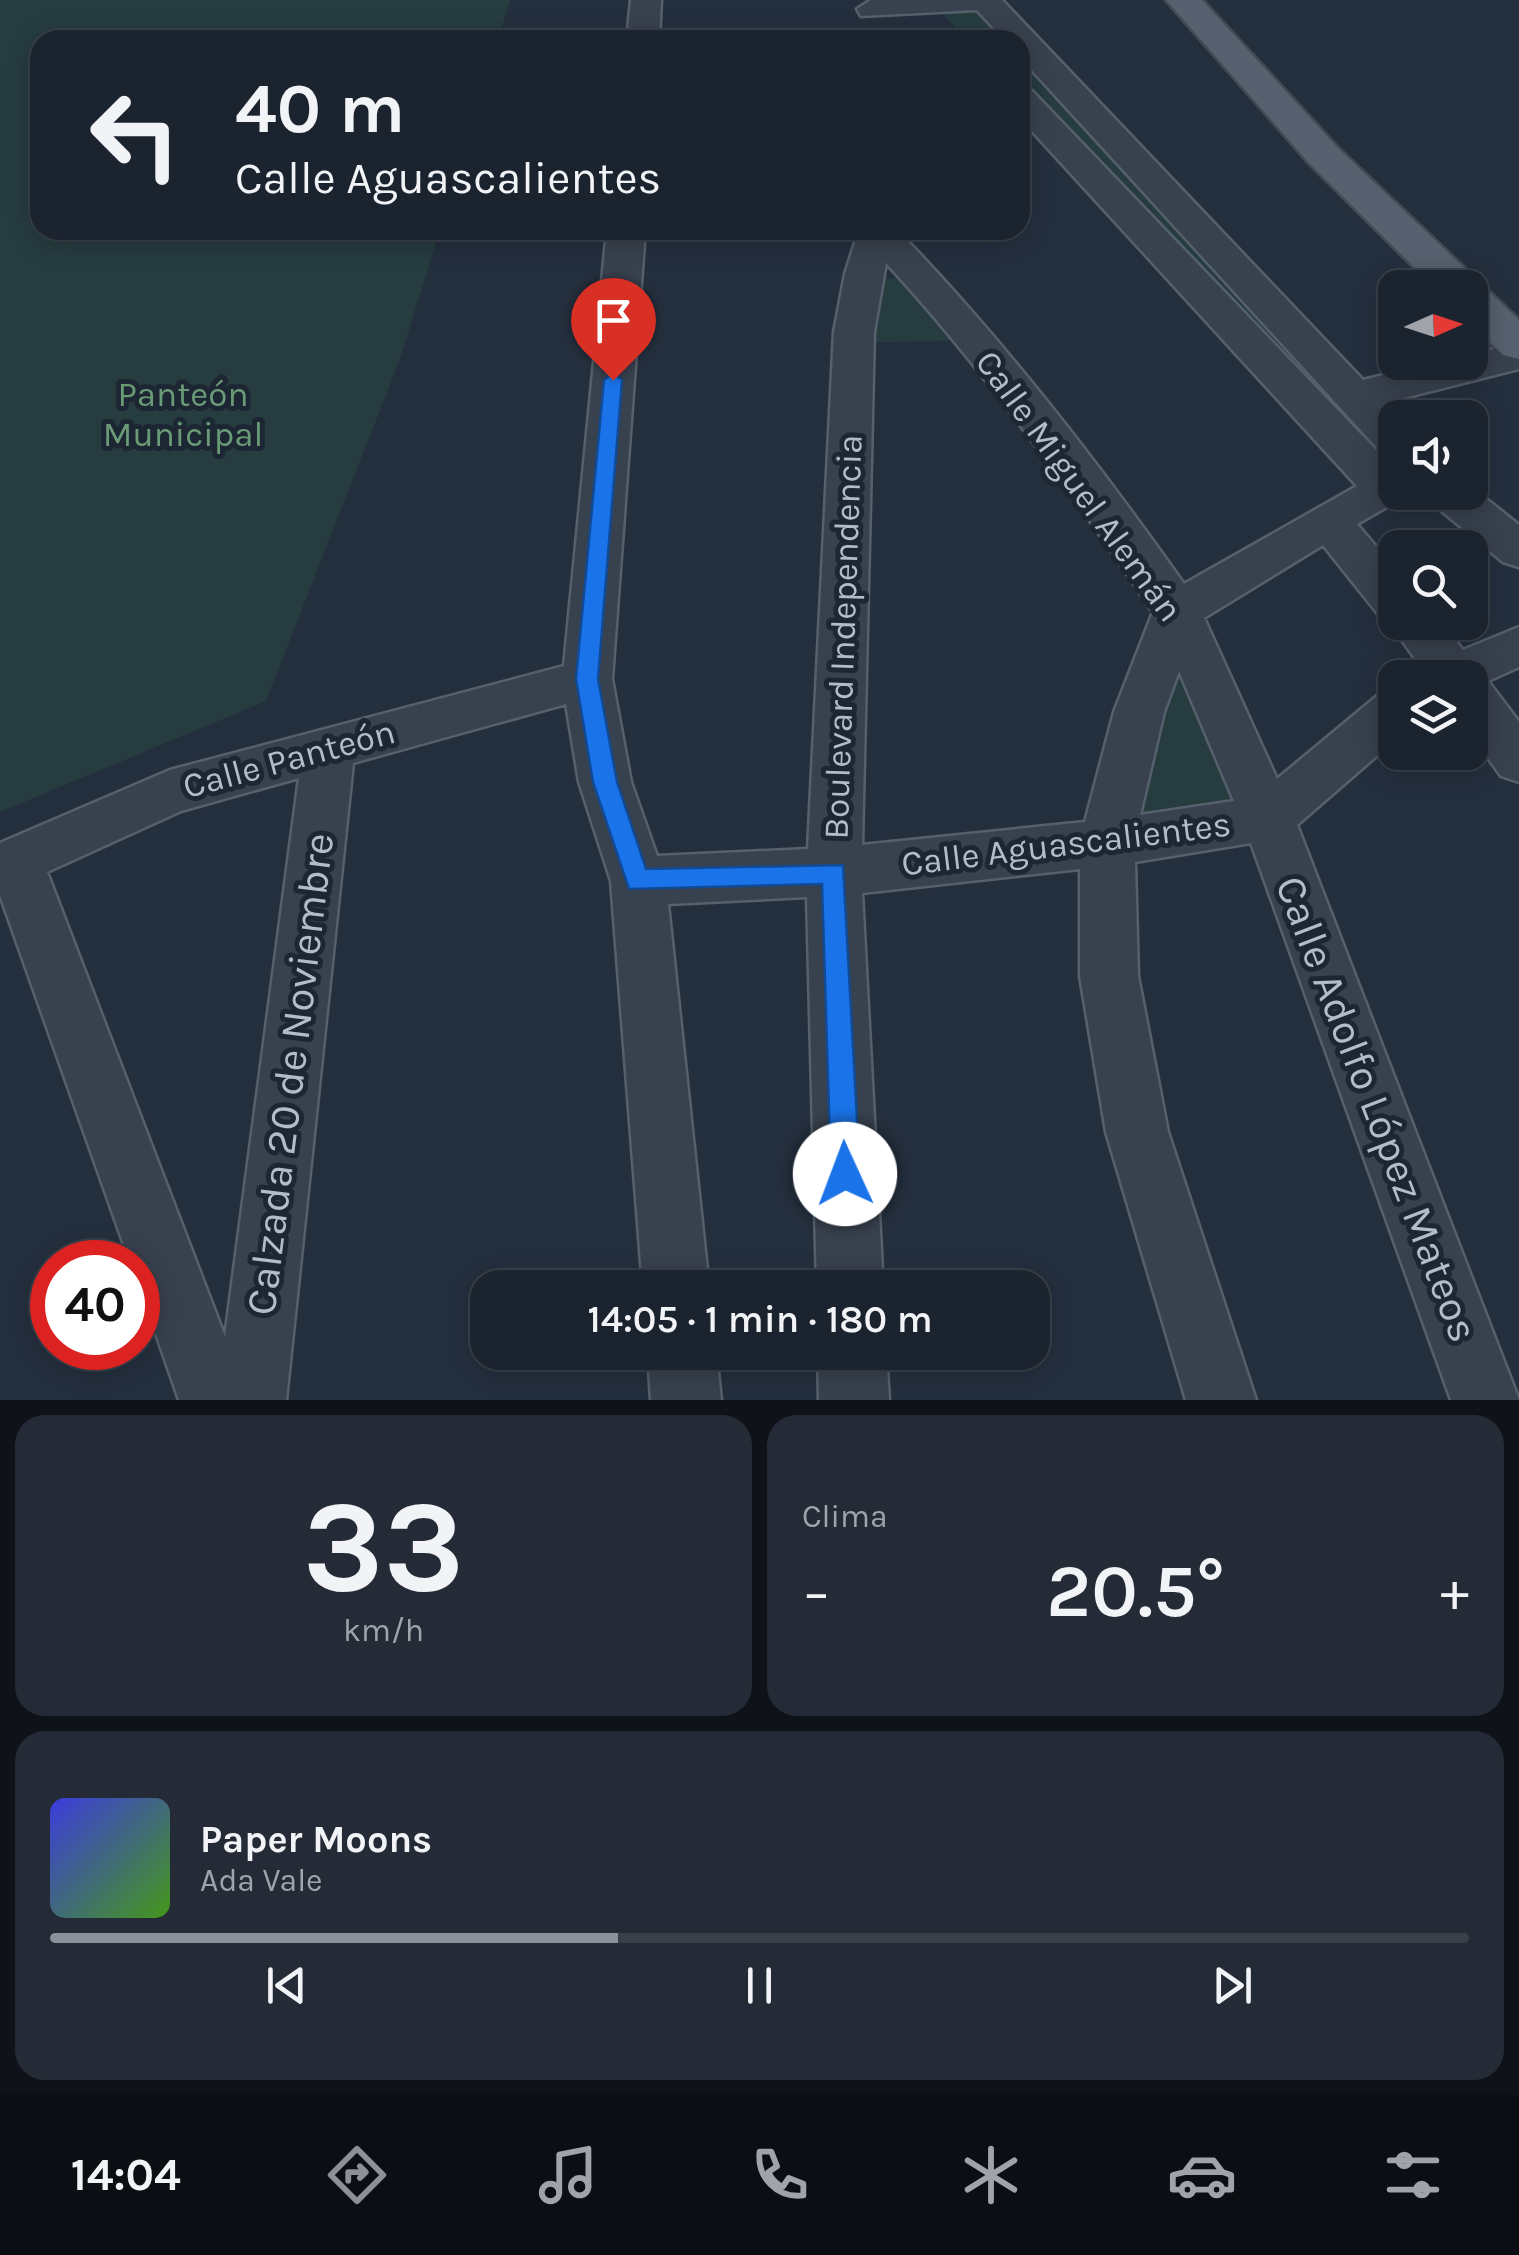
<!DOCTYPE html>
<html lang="es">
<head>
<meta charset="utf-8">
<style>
  body { margin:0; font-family:Karla,sans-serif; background:#242b36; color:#f1f3f6; height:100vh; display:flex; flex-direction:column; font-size:38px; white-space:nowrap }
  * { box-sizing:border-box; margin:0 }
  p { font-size:32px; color:#a0a4aa }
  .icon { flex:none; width:55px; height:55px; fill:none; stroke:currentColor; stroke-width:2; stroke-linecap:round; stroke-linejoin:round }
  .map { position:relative; height:1400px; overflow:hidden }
  .side { display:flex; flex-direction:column; gap:15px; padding:15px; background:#0f1319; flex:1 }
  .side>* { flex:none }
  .hud { position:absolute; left:30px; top:30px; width:1000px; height:210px; border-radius:30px; box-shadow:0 5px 25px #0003,0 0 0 2px #39404a; background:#1b232e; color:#f1f3f6; overflow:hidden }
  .needle { width:65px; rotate:87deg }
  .tools { position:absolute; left:1378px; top:270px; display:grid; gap:20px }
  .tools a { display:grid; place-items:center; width:110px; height:110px; border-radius:20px; background:#1b232e; box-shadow:0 5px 25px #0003,0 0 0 2px #39404a; font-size:50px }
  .speed { position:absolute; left:30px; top:1240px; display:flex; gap:20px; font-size:50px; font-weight:700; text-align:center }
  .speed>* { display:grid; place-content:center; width:130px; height:130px; border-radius:50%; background:#1b232e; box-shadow:0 5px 25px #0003,0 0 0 2px #39404a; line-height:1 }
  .speed .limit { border:15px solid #d22; background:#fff; color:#111 }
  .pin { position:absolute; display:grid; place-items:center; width:85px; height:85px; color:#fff; margin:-102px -42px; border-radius:50% 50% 50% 0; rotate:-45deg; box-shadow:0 0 10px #0007 }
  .pin .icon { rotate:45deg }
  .me { position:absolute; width:110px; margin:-55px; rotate:358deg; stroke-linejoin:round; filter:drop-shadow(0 0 8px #0008) }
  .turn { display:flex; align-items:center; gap:35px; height:210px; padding:0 40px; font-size:45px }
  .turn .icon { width:130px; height:130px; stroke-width:2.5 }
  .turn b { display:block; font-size:70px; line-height:85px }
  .big { font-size:75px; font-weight:600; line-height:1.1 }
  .side .card { flex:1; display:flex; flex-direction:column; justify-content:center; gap:15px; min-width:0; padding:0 35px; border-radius:30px; background:#242b36 }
  .side .dial { align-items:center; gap:0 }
  .dial b { font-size:130px; line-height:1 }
  .song { display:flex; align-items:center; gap:30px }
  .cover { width:120px; height:120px; border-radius:15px; background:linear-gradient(135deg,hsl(240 70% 55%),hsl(100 70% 35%)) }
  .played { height:10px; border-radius:5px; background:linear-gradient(90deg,#8c9099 40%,#39404a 40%) }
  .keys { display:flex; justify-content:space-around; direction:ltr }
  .heat { display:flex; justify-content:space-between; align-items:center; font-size:55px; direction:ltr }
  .side .tiles { flex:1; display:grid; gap:15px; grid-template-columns:1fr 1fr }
  .card:last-child { grid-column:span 2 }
  .trip { position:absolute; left:470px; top:1270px; width:580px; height:100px; border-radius:30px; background:#1b232e; box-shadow:0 5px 25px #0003,0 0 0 2px #39404a; font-weight:600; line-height:100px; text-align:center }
  .menu { display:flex; height:160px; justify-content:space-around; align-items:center; background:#0b0e12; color:#a0a4aa }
  .menu .icon { width:70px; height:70px }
  .menu .selected { color:#8c9099 }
  .menu b { font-size:45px; color:#f1f3f6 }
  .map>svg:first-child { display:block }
  .green { fill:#263c3f }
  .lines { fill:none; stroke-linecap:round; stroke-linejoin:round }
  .minor-casing { stroke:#565f6c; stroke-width:5 }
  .major-casing { stroke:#414a57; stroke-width:5 }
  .minor { fill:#38414e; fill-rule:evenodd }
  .major { fill:#56606e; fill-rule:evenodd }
  .route { fill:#1a73e8; stroke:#114b97; stroke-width:2.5 }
  .labels { text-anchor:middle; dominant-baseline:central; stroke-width:10; stroke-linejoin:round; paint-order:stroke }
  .park-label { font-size:35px; fill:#6b9a76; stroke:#1d2633 }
  .street-label { font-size:35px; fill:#b4bcc9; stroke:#1d2633 }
  .near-street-label { font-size:42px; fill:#b4bcc9; stroke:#1d2633 }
</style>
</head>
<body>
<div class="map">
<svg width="1519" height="1400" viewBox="0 0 1519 1400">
  <rect width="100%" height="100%" fill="#242f3e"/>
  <!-- green -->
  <g class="green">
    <path d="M0 0H510L498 40H40V230H440L400 359 266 701 0 812Z"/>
    <path d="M985 1 1395 445V472L1020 96V40H967L934 5Z"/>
    <path d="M873 278 917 279 965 340 861 343Z"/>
    <path d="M1181 642 1249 802 1141 813Z"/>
  </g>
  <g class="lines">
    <defs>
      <g id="minor">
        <path d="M631 0H661L659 40H627Z"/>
        <path d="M871 0H1002L1363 380 1437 362H1470V355L1519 343V369L1384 403 1398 418 1395 456 1380 451 1020 57V40H1005L977 10 861 16 857 9Z"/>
        <path d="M1020 88 1032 91 1395 470V492H1413L1357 524 1395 569V622H1441L1463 650 1519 627V667L1488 681 1519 722V782L1501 776 1470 733V678H1424L1426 674 1389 622 1391 618 1378 614 1323 545 1204 618 1277 779 1377 696 1395 690V740L1297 825 1519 1400H1451L1251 843 1135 862 1138 976 1168 1132 1256 1400H1186L1106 1132 1080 976V869L862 893 883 1288H817L807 897 668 904 709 1288H643L611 881 579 782 566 704 353 763 286 1400H179L138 1282V1262H130L0 895V843L170 770 564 666 607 230H645L612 679 631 782 657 856 808 849 834 332 845 274 859 230H897C1002 338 1097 461 1184 584L1357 486 1020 118ZM886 263C981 365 1075 497 1153 612L1114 712 1085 822 862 845 874 332ZM1179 671 1234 801 1140 815 1164 712ZM299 778 225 1337 47 872 181 811Z"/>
        <path d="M1470 486 1519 525V567L1503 562 1432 503 1426 492H1470Z"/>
        <path d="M648 1352H716L721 1400H651Z"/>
        <path d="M818 1352H886L889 1400H819Z"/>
      </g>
      <path id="major" d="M1166 0H1202L1337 147 1519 320V359L1503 355 1470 322V288H1435L1309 163Z"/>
    </defs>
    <!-- minor casing -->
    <use href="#minor" class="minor-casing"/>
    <!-- major casing -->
    <use href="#major" class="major-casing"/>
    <!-- minor -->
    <use href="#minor" class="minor"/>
    <!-- major -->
    <use href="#major" class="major"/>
  </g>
  <!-- route -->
  <path class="route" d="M613 373 622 380 598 679 617 782 646 869 843 865 860 1174 855 1184 845 1189 835 1184 831 1174 822 884 629 889 593 782 576 679 604 380Z"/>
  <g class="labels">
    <!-- park labels -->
    <g class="park-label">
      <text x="183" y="394">Panteón<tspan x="183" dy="40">Municipal</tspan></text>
    </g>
    <!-- street labels -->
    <g class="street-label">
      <text transform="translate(1079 486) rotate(54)">Calle Miguel Alemán</text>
      <text transform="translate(843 637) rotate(-88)">Boulevard Independencia</text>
      <text transform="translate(289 759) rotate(-15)">Calle Panteón</text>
      <text transform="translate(1066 844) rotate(-7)">Calle Aguascalientes</text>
    </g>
    <!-- near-street labels -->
    <g class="near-street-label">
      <text transform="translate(290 1074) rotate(-83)">Calzada 20 de Noviembre</text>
      <text transform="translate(1377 1109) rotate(69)">Calle Adolfo López Mateos</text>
    </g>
  </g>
</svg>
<div class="tools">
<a><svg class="needle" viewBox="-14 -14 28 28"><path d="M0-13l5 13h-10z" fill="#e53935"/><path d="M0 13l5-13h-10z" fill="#a0a4aa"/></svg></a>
<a><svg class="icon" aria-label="sound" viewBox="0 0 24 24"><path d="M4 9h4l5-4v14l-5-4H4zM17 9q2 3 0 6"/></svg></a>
<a><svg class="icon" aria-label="search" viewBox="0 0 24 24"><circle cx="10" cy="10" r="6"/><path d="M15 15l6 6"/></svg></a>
<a><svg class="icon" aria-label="layers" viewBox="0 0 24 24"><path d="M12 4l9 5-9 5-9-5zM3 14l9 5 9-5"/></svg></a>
</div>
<div class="speed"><div class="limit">40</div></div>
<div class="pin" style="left:613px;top:380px;background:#d93025"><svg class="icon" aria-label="arrive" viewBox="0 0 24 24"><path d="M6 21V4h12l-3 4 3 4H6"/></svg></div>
<svg class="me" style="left:845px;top:1174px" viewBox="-20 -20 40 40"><circle r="19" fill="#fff"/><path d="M0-13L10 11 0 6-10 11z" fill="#1a73e8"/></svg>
<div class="trip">14:05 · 1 min · 180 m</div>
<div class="hud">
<div class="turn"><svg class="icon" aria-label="left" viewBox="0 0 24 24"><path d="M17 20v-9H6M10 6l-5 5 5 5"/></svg><div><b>40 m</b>Calle Aguascalientes</div></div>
</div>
</div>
<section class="side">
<div class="tiles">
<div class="card dial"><b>33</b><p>km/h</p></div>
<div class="card"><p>Clima</p>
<div class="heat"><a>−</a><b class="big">20.5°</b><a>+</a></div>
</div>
<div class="card">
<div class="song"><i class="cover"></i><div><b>Paper Moons</b><p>Ada Vale</p></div></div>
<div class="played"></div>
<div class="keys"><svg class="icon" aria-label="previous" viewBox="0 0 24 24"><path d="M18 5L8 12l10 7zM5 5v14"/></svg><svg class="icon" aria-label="pause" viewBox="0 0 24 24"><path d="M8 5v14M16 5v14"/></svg><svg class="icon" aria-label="next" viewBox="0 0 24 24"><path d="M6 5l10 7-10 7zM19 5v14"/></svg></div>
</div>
</div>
</section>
<nav class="menu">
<b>14:04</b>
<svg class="icon selected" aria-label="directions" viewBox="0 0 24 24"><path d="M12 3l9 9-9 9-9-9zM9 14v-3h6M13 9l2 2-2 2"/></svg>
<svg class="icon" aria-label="music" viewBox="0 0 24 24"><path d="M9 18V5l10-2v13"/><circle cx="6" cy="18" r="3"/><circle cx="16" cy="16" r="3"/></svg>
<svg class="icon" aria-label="phone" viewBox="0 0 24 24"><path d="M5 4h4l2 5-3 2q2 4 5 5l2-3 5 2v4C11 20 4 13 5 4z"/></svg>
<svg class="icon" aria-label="climate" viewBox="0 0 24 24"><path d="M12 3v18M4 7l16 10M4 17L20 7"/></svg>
<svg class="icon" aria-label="car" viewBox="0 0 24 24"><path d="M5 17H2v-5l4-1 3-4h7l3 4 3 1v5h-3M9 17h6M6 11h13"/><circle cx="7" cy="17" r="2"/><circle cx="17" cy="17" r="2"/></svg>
<svg class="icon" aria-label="filters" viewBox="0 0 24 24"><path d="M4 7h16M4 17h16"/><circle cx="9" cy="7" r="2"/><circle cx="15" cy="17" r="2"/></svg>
</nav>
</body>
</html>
